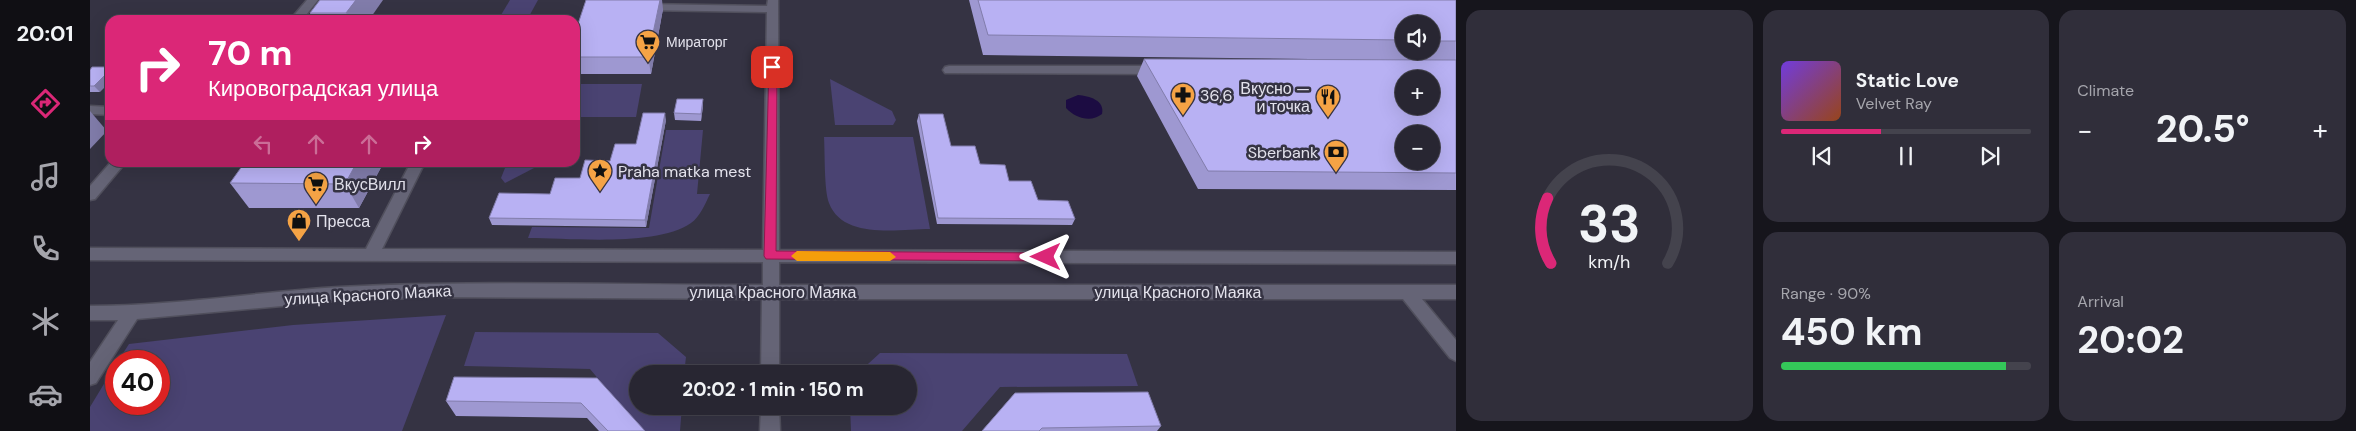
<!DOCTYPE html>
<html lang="en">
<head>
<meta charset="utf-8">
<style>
  body { margin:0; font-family:"DM Sans",sans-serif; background:#302e3a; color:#f1f3f6; height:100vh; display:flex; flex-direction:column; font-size:19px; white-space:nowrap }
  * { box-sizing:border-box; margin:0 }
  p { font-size:16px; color:#a5a5ac }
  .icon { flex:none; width:28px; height:28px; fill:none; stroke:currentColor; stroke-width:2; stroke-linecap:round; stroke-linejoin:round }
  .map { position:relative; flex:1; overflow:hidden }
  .sheet { display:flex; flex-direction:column; gap:10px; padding:10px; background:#16151c; width:900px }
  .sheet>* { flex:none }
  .hud { position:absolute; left:15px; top:15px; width:475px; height:152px; border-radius:15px; box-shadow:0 5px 20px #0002,0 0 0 1px #44434d; background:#db2777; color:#fff; overflow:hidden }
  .buttons { position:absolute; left:1305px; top:15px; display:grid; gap:10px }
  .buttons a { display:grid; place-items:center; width:45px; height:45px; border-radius:50%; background:#282632; box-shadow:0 5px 20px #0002,0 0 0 1px #44434d; font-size:25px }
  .speed { position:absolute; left:15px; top:350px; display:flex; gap:10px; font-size:25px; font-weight:700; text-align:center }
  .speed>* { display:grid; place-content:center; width:65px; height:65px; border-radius:50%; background:#282632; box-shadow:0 5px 20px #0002,0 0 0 1px #44434d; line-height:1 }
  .speed .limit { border:8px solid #d22; background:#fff; color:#111 }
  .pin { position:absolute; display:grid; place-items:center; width:42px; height:42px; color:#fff; margin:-21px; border-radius:10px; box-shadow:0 2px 8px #0006 }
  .me { position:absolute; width:55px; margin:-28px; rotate:270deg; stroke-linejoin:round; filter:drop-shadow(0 0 4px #0008) }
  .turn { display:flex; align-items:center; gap:18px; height:105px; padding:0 20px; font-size:22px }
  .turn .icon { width:65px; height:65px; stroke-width:2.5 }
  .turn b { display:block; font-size:35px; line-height:42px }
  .lanes { display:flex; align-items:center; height:48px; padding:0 20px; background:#0003; justify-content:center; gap:25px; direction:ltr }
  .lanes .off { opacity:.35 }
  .big { font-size:38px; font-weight:700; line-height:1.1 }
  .sheet .widget { flex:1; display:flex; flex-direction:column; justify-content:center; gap:8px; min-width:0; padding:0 18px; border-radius:15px; background:#302e3a }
  .sheet .dial { align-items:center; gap:0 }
  .dial svg { height:130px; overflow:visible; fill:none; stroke:#44434d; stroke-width:7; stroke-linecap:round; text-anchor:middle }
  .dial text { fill:#f1f3f6; stroke:none }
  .song { display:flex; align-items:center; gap:15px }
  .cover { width:60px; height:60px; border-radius:8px; background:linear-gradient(135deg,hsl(260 70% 55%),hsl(20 70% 35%)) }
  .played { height:5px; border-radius:2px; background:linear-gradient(90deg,#db2777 40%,#44434d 40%) }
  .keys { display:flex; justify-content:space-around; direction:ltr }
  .heat { display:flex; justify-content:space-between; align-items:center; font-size:28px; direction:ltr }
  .charge { height:8px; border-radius:4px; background:linear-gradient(90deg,#34c759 90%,#44434d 0) }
  .sheet .tiles { flex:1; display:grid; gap:10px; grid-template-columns:repeat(3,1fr) }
  .widget:first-child { grid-row:span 2 }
  .trip { position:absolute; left:539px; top:365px; width:288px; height:50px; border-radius:25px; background:#282632; box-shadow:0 5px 20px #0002,0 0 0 1px #44434d; font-weight:700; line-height:50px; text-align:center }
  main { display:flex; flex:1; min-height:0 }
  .tabs { display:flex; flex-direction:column; width:90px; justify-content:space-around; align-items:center; background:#100f14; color:#a5a5ac }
  .tabs .icon { width:35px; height:35px }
  .tabs .on { color:#db2777 }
  .tabs b { font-size:22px; color:#f1f3f6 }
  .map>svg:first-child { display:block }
  .green { fill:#4a4372 }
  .water { fill:#1c0c42 }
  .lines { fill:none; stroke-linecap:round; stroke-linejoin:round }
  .minor-casing { stroke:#504f5c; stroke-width:3 }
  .minor { fill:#656476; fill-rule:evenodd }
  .wall { fill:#9e98d1; fill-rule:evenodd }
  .shaded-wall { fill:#817caa }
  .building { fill:#b8b1f3; stroke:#817caa; fill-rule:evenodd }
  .route { fill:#db2777; stroke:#8e194d }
  .slow { fill:#f59e0b }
  .labels { text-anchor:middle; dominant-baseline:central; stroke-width:5; stroke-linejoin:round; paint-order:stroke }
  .far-poi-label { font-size:14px; fill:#e3e2ec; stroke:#353343; text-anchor:start }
  .poi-label { font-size:16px; fill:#e3e2ec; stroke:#353343; text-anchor:start }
  .street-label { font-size:16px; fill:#e3e2ec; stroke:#353343 }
</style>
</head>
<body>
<main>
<nav class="tabs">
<b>20:01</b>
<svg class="icon on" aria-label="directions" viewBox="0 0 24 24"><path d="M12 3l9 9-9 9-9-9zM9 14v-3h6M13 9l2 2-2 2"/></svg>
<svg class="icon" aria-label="music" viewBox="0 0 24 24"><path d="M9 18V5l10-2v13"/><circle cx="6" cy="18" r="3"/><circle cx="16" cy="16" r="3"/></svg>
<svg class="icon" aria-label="phone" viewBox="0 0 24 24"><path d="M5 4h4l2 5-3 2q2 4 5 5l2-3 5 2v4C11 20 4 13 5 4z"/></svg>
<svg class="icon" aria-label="climate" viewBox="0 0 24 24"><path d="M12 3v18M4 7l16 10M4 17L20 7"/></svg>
<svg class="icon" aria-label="car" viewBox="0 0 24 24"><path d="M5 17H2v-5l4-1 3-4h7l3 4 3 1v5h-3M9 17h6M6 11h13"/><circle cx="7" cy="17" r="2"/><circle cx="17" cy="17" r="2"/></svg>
</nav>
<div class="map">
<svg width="1366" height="431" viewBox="0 0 1366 431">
  <rect width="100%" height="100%" fill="#353343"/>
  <!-- green -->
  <g class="green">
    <path d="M420 0H448L437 20H408Z"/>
    <path d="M740 79 802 111 806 120 803 125H745Z"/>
    <path d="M485 84H552L546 117H485Z"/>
    <path d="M576 130H613L607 194H620C615 204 610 217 601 223 566 247 482 238 438 238L442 227 559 228Z"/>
    <path d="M734 137H823L840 229C809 229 753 240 739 203 734 190 735 153 734 137Z"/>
    <path d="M417 163H442L446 167 415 183 411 178Z"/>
    <path d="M356 315 312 431H0V407L26 364V404H69V361H28L39 344 203 325Z"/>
    <path d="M385 332 568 333 596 357 594 374H548V406H592L590 431H552L500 369 374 366Z"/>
    <path d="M790 353 1037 354 1048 386 910 387 872 431H761L760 406H818V374H767Z"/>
  </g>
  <!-- water -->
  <path class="water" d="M988 95C999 96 1015 100 1012 114 1001 123 985 118 976 108V100Z"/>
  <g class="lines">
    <defs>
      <g id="minor">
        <path d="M217 0H228L212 20H200Z"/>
        <path d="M678 0H688L689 250 1366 252V264L689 262V285H1366V299H1332L1366 340V361L1360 358 1313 299H689V374H671L672 299 350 297 247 301 47 319 6 383 0 385V362L28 320H0V306C83 306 166 292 249 287 390 280 531 285 673 285V262L0 260V248L276 249 321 162H335L292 249 673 250 677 12 554 10 548 7 554 4 677 6Z"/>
        <path d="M859 66H1070L1076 70 1070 74 855 73 853 70 855 67Z"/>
        <path d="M0 106 20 107V115L0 114Z"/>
        <path d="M21 162H36L5 199 0 200V186Z"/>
        <path d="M671 406H689L690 431H670Z"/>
      </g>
    </defs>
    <!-- minor casing -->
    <use href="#minor" class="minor-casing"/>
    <!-- minor -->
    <use href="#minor" class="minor"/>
  </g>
  <!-- wall -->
  <g class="wall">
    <path d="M230 0 279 20H223L220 13Z"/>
    <path d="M879 0H1366V190L1108 189 1047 76 1054 59 1299 60 893 55ZM1314 24H1341V51H1314Z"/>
    <path d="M573 9 561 74H485V57Z"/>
    <path d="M0 70 10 92H0Z"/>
    <path d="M613 99V106L611 121 585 120 584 113Z"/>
    <path d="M829 114 861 146 948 200 985 219 982 225 847 224 827 121Z"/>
    <path d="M576 120 556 227 402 225 399 218 460 194 490 178 520 161 546 144Z"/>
    <path d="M294 162 269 208H159L140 183Z"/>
    <path d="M507 378 555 431H509L497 418 366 416 356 401Z"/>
    <path d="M925 393 1071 426 1067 431H892Z"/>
  </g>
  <!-- shaded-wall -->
  <g class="shaded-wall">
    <path d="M266 0H293L279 20H259L256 13Z"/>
    <path d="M570 0H572L573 9 561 74 558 57Z"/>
    <path d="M20 70V82L10 92 4 86Z"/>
    <path d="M613 99V106L611 121V114Z"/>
    <path d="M0 111 17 131 0 149Z"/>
    <path d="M575 113 576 120 556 227 555 220Z"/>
    <path d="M267 162H294L269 208 255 184Z"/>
  </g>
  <!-- building -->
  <g class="building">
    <path d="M230 0H266L256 13H220Z"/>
    <path d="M496 0H570L558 57H485V33Z"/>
    <path d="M888 0H1366V41H1341V24H1314V40L898 35Z"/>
    <path d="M1054 59 1366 60V173L1118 171ZM1314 79H1341V106H1314ZM1314 134H1341V161H1314Z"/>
    <path d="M2 67H20V70L4 86H0V70Z"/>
    <path d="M587 99H613L611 114 584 113Z"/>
    <path d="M553 113H575L555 220 399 218 409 193 460 194 465 178H490L495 160 520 161 525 144H546Z"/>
    <path d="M829 114H853L861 146H885L890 164 915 165 919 181H941L948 200 978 201 985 219 848 218Z"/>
    <path d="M155 162H267L255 184 140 183Z"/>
    <path d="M364 377 507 378 555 431H518L491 403 356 401Z"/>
    <path d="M1058 392 1071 426 952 428 949 431H892L925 393Z"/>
  </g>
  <!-- route -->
  <path class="route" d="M679 65 687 67 686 251 956 253 962 257 960 261 676 259 674 256Z"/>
  <!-- slow -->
  <path class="slow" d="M707 251 800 252 806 257 800 261H707L701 256Z"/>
  <!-- icons -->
  <defs>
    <symbol id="supermarket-pin" viewBox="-11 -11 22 30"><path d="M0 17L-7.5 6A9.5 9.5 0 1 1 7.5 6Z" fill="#f5a345" stroke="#353343"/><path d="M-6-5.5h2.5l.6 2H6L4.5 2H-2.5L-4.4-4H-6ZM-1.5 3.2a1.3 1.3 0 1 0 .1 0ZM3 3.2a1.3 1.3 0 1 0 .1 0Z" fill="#111"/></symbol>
    <symbol id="pharmacy-pin" viewBox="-11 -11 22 30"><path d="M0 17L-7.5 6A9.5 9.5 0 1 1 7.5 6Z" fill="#f5a345" stroke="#353343"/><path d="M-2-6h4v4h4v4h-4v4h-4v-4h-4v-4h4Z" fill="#111"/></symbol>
    <symbol id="restaurant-pin" viewBox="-11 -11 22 30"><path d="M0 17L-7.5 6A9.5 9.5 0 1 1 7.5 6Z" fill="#f5a345" stroke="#353343"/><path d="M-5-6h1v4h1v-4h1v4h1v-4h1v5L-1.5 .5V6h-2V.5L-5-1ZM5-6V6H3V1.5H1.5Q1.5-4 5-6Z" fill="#111"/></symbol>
    <symbol id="bank-pin" viewBox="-11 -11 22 30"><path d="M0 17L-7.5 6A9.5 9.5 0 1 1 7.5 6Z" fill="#f5a345" stroke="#353343"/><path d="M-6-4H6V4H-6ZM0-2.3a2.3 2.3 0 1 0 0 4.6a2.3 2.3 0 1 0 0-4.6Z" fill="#111"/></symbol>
    <symbol id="sight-pin" viewBox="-11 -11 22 30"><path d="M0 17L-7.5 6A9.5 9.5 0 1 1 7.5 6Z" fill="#f5a345" stroke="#353343"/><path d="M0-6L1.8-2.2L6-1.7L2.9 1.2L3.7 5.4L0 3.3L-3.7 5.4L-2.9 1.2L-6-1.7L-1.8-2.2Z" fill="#111"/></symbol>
    <symbol id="shop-pin" viewBox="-11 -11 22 30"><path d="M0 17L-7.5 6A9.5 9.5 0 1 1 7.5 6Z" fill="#f5a345" stroke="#353343"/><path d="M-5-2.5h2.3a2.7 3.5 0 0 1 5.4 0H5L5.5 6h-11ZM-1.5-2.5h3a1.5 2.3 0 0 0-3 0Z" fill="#111"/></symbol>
  </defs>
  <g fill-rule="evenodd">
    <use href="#supermarket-pin" x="544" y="28" width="28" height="38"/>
    <use href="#pharmacy-pin" x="1079" y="81" width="28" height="38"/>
    <use href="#restaurant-pin" x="1224" y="83" width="28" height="38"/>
    <use href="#bank-pin" x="1232" y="138" width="28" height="38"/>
    <use href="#sight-pin" x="496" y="157" width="28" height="38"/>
    <use href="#supermarket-pin" x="212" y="170" width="28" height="38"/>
    <use href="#shop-pin" x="195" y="207" width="28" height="38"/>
  </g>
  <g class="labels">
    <!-- far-poi labels -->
    <g class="far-poi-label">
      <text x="576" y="42">Мираторг</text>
    </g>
    <!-- poi labels -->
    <g class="poi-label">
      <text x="1220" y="88" text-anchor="end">Вкусно —<tspan x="1220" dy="18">и точка</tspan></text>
      <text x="1110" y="95">36,6</text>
      <text x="1228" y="152" text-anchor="end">Sberbank</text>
      <text x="528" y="171">Praha matka mest</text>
      <text x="244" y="184">ВкусВилл</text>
      <text x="226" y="221">Пресса</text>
    </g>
    <!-- street labels -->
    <g class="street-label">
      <text x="683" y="292">улица Красного Маяка</text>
      <text x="1088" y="292">улица Красного Маяка</text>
      <text transform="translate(278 295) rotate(-3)">улица Красного Маяка</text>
    </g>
  </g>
</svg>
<div class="buttons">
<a><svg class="icon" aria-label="sound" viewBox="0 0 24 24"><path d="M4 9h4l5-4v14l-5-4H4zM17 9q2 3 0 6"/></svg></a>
<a>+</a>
<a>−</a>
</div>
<div class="speed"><div class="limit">40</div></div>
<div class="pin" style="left:682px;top:67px;background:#d93025"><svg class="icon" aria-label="arrive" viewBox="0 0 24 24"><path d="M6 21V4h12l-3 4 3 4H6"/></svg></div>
<svg class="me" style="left:956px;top:257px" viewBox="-20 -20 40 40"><path d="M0-17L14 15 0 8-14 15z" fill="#db2777" stroke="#fff" stroke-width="4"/></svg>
<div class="trip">20:02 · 1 min · 150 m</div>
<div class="hud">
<div class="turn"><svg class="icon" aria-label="right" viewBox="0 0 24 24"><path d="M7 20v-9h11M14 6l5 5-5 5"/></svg><div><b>70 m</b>Кировоградская улица</div></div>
<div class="lanes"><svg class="icon off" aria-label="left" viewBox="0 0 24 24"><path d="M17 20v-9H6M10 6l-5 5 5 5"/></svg><svg class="icon off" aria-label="ahead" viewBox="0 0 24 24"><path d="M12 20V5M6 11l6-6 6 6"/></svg><svg class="icon off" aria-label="ahead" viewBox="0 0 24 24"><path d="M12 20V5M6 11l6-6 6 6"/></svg><svg class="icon" aria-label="right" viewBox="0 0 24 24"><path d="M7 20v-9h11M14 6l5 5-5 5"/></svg></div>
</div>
</div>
<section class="sheet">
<div class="tiles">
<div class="widget dial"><svg viewBox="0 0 100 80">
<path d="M14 69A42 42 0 1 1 86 69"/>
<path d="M14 69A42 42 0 0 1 12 29" stroke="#db2777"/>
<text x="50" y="56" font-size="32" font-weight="700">33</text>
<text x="50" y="72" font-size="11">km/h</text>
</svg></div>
<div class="widget">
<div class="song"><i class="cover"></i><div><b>Static Love</b><p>Velvet Ray</p></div></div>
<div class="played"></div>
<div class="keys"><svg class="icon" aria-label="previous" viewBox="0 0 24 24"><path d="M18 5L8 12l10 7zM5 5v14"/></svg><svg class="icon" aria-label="pause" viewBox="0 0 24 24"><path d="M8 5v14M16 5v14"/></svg><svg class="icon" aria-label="next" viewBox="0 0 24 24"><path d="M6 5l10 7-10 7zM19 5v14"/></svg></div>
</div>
<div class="widget"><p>Climate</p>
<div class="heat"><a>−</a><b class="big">20.5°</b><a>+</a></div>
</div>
<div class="widget"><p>Range · 90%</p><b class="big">450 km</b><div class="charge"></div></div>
<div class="widget"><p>Arrival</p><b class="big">20:02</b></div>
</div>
</section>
</main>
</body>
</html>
